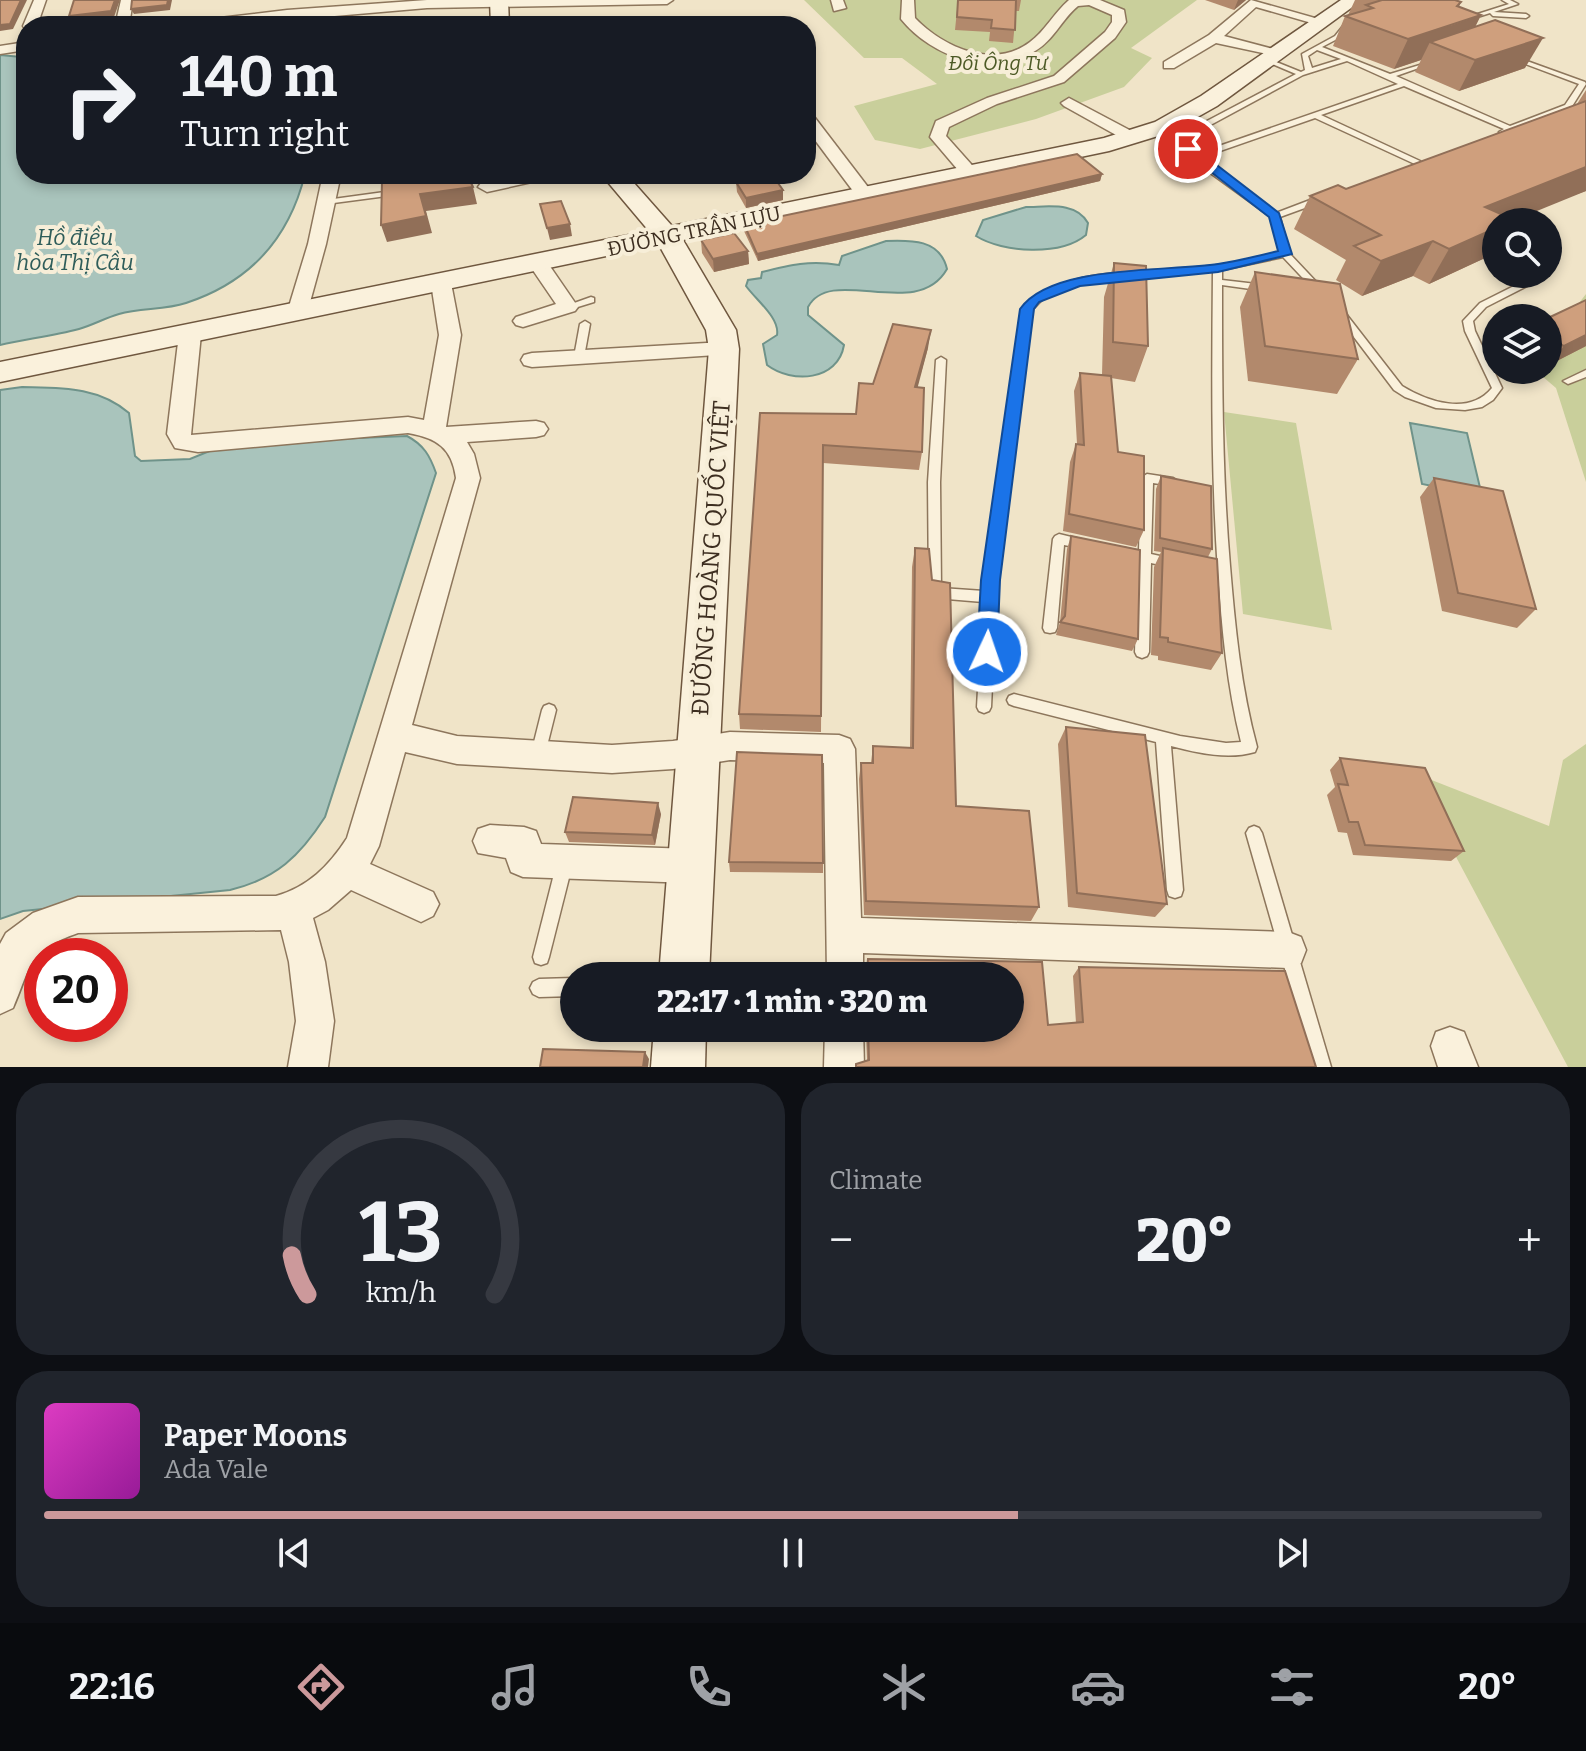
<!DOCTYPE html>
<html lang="en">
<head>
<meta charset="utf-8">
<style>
  body { margin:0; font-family:Bitter,serif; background:#20242c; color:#f1f3f6; height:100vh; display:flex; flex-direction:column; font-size:30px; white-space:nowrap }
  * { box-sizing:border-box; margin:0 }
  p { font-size:26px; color:#9ea1a6 }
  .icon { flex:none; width:44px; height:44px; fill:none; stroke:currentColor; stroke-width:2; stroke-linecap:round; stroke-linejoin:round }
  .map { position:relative; height:1067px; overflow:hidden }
  .details { display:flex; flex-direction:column; gap:16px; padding:16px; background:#0d0f14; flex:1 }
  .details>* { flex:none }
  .hud { position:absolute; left:16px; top:16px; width:800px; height:168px; border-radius:32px; box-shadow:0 4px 12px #0003; background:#171b24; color:#f1f3f6; overflow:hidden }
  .fabs { position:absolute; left:1482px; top:208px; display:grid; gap:16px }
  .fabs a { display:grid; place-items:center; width:80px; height:80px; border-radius:50%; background:#171b24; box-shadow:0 4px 12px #0003; font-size:40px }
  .speed { position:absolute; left:24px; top:938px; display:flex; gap:16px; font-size:40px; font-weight:700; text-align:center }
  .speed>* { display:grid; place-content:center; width:104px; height:104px; border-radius:50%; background:#171b24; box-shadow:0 4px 12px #0003; line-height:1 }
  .speed .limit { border:12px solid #d22; background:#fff; color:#111 }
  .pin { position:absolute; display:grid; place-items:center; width:68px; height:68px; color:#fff; margin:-34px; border:4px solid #fff; border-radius:50%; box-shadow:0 2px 8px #0007 }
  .me { position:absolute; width:88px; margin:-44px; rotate:3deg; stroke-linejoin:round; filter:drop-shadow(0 0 6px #0008) }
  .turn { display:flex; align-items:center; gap:28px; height:168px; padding:0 32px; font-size:36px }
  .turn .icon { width:104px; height:104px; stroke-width:2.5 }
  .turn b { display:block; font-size:56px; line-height:68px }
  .big { font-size:60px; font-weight:800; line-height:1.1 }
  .details .widget { flex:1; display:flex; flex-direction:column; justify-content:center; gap:12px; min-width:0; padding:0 28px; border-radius:32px; background:#20242c }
  .details .dial { align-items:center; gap:0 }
  .dial svg { height:208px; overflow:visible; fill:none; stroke:#363941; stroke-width:7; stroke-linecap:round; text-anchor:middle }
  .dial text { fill:#f1f3f6; stroke:none }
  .song { display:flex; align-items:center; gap:24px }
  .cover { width:96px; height:96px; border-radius:12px; background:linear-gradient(135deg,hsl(310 70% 55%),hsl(300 70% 35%)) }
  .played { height:8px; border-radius:4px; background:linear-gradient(90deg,#cc999b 65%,#363941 65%) }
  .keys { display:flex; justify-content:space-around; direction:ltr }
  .heat { display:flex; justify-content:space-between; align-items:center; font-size:44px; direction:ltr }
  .details .tiles { flex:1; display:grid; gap:16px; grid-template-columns:1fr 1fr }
  .widget:last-child { grid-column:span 2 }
  .trip { position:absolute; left:560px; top:962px; width:464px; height:80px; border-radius:40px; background:#171b24; box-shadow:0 4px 12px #0003; font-weight:800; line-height:80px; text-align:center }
  .dock { display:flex; height:128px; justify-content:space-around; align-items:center; background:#090b0e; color:#9ea1a6 }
  .dock .icon { width:56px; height:56px }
  .dock .on { color:#cc999b }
  .dock b { font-size:36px; color:#f1f3f6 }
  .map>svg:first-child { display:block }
  .green { fill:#c9cf9b }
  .water { fill:#a9c4bc; stroke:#6f938a; stroke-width:2 }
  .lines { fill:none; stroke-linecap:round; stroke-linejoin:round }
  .service-casing { stroke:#8d765c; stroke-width:3 }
  .minor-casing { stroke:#8d765c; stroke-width:3 }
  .secondary-casing { stroke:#6f573f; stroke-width:3 }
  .service { fill:#faf1dc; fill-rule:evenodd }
  .minor { fill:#faf1dc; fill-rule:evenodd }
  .secondary { fill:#faf1dc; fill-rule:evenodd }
  .wall { fill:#b2896c }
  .shaded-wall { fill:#916f58 }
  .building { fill:#cf9f7d; stroke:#916f58; stroke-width:2 }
  .route { fill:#1a73e8; stroke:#114b97; stroke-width:2 }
  .labels { text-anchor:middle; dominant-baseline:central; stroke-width:8; stroke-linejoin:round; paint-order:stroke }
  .far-park-label { font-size:20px; font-style:italic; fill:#4d5a26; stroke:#f7eed8 }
  .far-street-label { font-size:20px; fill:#3d2e20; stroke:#f7eed8 }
  .far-water-label { font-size:22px; font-style:italic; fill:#2f5d5a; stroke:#f7eed8 }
  .street-label { font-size:24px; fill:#3d2e20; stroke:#f7eed8 }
</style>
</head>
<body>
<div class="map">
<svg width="1586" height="1067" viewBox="0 0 1586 1067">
  <rect width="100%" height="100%" fill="#f0e4c8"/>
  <!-- green -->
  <g class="green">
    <path d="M804 0H1197L1131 48 1152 58 1124 87 1036 119 920 149 875 140 854 106 937 84 902 58H864Z"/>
    <path d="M1586 294V482L1556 388 1535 370H1548V318L1579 303Z"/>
    <path d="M1224 412 1296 423 1332 630 1243 614Z"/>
    <path d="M1586 744V1067H1568L1414 778 1429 779 1549 826 1563 760Z"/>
  </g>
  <!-- water -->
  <g class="water">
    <path d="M23 52H26V174H305C289 239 250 282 186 303 165 310 141 308 119 314 105 318 93 325 79 329 53 336 26 339 0 345V55L21 57Z"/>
    <path d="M1026 207C1047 207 1076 201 1088 223L1086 235C1061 256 1003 253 976 236L983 220Z"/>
    <path d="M886 241C911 240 940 239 947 269 917 322 831 264 808 307V315L844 345C838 381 792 384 767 365L763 344 777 335C780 318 756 300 746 286L748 280 761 278 762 272C790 265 810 260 839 265L842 256Z"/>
    <path d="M22 387C60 388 98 386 129 413L135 456 141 461 190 459 212 450 283 441 407 436C424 445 430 456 436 473L325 817C300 856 276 879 230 890L23 911 0 919V390Z"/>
    <path d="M1410 423 1467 433 1482 496 1422 484Z"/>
  </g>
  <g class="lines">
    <defs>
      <g id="service">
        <path d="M1502 0H1510L1518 4 1494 12 1526 14 1529 16 1526 18 1493 16 1490 13 1465 21 1462 19 1509 4Z"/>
        <path d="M1343 26 1348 27 1339 38 1322 47 1390 74 1433 61V63L1396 76 1510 126 1565 105 1579 84 1512 59V57H1516L1585 82 1586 84 1571 108 1503 134 1499 132 1504 129 1404 86 1321 115 1420 161 1421 163 1417 165 1315 118 1200 158 1276 213 1318 197H1324V201L1280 217 1289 253 1324 290 1319 293 1316 292 1283 257 1222 270V280L1265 285 1270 288 1265 291 1222 285C1222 379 1222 473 1230 566 1235 627 1241 688 1257 747L1255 752C1228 760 1198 753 1171 746L1183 890 1181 896 1175 898 1169 896 1167 890 1156 742 1014 706 1009 704 1007 700 1009 696 1014 694 1180 736 1226 743 1241 742C1227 686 1222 629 1218 572 1211 472 1212 371 1213 271 1165 277 1087 272 1046 297 1041 300 1036 306 1032 310L997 580 991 707 989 711 984 713 979 711 977 707 983 602 935 598 931 597 929 593 928 482 936 360 941 357 946 360 940 482 941 588 984 591 1022 309C1063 265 1145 273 1200 267 1227 265 1254 259 1280 252L1271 217 1191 159 1182 142 1186 132 1296 74 1265 61V59H1269L1301 72 1305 70 1302 54 1335 36ZM1317 50 1341 59 1312 68 1308 56ZM1347 61 1398 84 1196 154 1190 142 1192 135 1303 75Z"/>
        <path d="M399 190 403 192 402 194 326 204 322 202 326 200Z"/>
        <path d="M1528 279 1531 280V284L1486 307 1473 321 1475 331 1502 388 1493 400 1482 407 1465 410 1436 408 1405 397 1394 390 1335 312 1337 310H1343L1402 386C1428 402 1469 416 1492 388L1465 331 1463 321 1480 303Z"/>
        <path d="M591 297 594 298V302L568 310 563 307Z"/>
        <path d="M585 321 590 324 584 357 579 360 574 357 580 324Z"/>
        <path d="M1586 370V377L1568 384 1563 381Z"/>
        <path d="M1147 474 1173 478 1179 482 1173 486 1153 483 1151 554 1178 560 1180 563 1178 566 1174 568 1151 563 1149 652 1147 656 1142 658 1137 656 1135 652 1138 560 1121 556 1119 553 1121 550 1125 548 1139 551 1141 478Z"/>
        <path d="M1059 534 1088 541 1090 544 1088 547 1084 549 1064 545 1057 628 1055 632 1050 633 1045 632 1043 628 1053 539 1055 536Z"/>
        <path d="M549 704 554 706 556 710 545 754 543 759 538 761 533 759 531 754 542 710 544 706Z"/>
        <path d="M1254 826 1259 828 1262 833 1331 1067H1313L1246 833 1249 828Z"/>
        <path d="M564 858 570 860 572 866 549 957 547 963 541 965 535 963 533 957 556 866 558 860Z"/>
        <path d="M574 978V996L539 997 533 994 530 988 533 982 539 979Z"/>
      </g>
      <g id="minor">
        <path d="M34 0H46L37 26H26L25 29 23 26Z"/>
        <path d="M121 0H133L129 26H115Z"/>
        <path d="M427 0H673L667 4 427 8 220 26H179L186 22 287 10Z"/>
        <path d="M831 0H843L846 8 834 11Z"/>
        <path d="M902 0H914L915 18C943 47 993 70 1030 42 1045 31 1054 13 1069 0H1100L1124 10 1126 22 1115 38 1064 82 997 104 949 127 946 136 979 173 970 178 964 177 930 137 936 121 987 98 1054 76 1105 32 1112 22V15L1089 5 1078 6C1062 19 1053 41 1035 51 991 78 932 57 901 19Z"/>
        <path d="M1251 0 1329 22 1322 26 1256 7 1224 36 1281 51V57L1216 43 1174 68H1164V62L1209 35Z"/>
        <path d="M26 42V50L0 54V46Z"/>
        <path d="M1069 98 1137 134 1139 137 1137 140H1125L1064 106 1061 103Z"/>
        <path d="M806 112 812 114 871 191 874 195 871 199H859L806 128Z"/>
        <path d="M323 174H341L326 244 307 313 297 319 287 313 308 244Z"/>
        <path d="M521 174H553L550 178 487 192 478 187 481 183Z"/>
        <path d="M538 257 545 259 578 307 575 311 523 327 516 325 513 321 516 317 556 304 528 263Z"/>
        <path d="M441 277 451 283 461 335 446 427 536 421 544 423 548 429 544 435 536 437 467 442 474 454 480 478 412 725 457 736 612 745 673 741 730 732 839 735 850 739 855 749 861 918 1288 932 1301 937 1306 950 1301 963 1288 968 863 953V976H827L824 763 730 760 673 769 612 773 457 764 405 752 379 846 370 864 433 892 439 904 433 916 421 922 351 890 328 910 313 918 325 962 334 1021 328 1067H288L296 1021 289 962 281 930 78 933C27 951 32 964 13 1008L0 1014V944L6 933 33 913 78 897 276 896C308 887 329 866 347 838L456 478C452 448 437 438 408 433L198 452 175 448 167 434 179 334 190 328 201 334 191 435 408 417 424 420 439 335 431 283Z"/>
        <path d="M724 342 735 349 732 354 532 367 524 365 521 360 524 355 532 353Z"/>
        <path d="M490 825 524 827 536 831 541 844 692 849 704 854 709 866 704 878 692 883 523 877 511 872 506 858 478 853 473 841 478 829Z"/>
        <path d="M1450 1027 1464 1032 1478 1067H1438L1431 1046 1436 1032Z"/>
        <path d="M825 1028H863L864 1067H824Z"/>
      </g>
      <g id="secondary">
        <path d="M490 0H508L509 26H491Z"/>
        <path d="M1341 0H1362L1217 106 1171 132 1109 151 683 240 736 330 739 349 709 976H659L709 349 706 330 659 245 0 382V362L649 231 601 174H626L672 226 1104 138 1155 122 1201 96Z"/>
        <path d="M654 1028H706L705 1067H651Z"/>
      </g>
    </defs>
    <!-- service casing -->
    <use href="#service" class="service-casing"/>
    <!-- minor casing -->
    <use href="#minor" class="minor-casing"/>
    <!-- secondary casing -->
    <use href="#secondary" class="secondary-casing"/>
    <!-- service -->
    <use href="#service" class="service"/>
    <!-- minor -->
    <use href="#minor" class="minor"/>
    <!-- secondary -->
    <use href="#secondary" class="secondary"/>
  </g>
  <!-- wall -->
  <g class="wall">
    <path d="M958 0H1021L1019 11H1016L1013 43 989 41 990 32 955 30Z"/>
    <path d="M1205 0H1246L1234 10Z"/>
    <path d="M1355 0H1455L1459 7 1481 15 1475 27 1525 68 1459 91 1415 72 1421 60 1394 69 1333 46 1345 16 1348 15Z"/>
    <path d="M1586 90V191L1496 222 1485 258 1429 284 1413 276 1362 296 1336 280 1346 260 1294 229 1310 196 1346 189 1577 104Z"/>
    <path d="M1102 174 1100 181 758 261 744 231V224Z"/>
    <path d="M736 182 783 200 746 208 737 192Z"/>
    <path d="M701 240 748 251 749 264 714 272 702 253Z"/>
    <path d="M1114 263 1148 346 1135 382 1111 378 1118 452 1144 530 1136 547 1063 531 1070 462 1076 444H1077L1074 391 1080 373 1102 375 1104 297Z"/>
    <path d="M1255 272 1358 359 1337 394 1248 381 1240 307Z"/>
    <path d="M1586 300V346L1549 365H1548V318Z"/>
    <path d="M928 348 917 387 922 452 919 470 823 463 821 732 740 729 739 714 760 413 856 414 873 384Z"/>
    <path d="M1161 476 1212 549 1208 557 1222 653 1211 670 1158 660V656L1151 655 1154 567 1161 552 1154 551 1156 489Z"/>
    <path d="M1434 478 1536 609 1517 628 1442 611 1420 497Z"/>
    <path d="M1071 536 1138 639 1132 651 1056 635 1060 622 1067 549Z"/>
    <path d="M915 548 956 806 1039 907 1031 921 864 915 859 779 861 763H871L873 746 910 748 912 567Z"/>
    <path d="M1066 727 1167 904 1155 917 1068 907 1058 744Z"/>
    <path d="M1340 758 1464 851 1451 861 1353 855 1347 833 1338 832 1327 795 1335 787 1330 770Z"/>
    <path d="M661 814 655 845 569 842 565 832Z"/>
    <path d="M729 862 823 863V873L730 872Z"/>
    <path d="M868 959 1042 962 1048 1025 1076 1023 1073 976 1079 967 1285 971 1316 1067H855L856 1064 867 1061 866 1028H1010V976H853L854 971 866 970Z"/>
  </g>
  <!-- shaded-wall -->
  <g class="shaded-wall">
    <path d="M21 0H27L13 29 0 31V25Z"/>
    <path d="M115 0H120L114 17 72 22 69 16Z"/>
    <path d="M168 0H172L170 10 134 14 131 9Z"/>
    <path d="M1238 0H1246L1234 10Z"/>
    <path d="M1461 2 1450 26 1481 15 1466 45 1430 42 1421 60 1394 69 1408 39Z"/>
    <path d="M1543 38 1525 68 1459 91 1475 60Z"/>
    <path d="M1586 167V191L1510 222H1496L1485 207Z"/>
    <path d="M384 174H425L428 183 389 188Z"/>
    <path d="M1102 174 1100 181 758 261 757 254Z"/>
    <path d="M473 187 477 204 426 211 432 233 387 242 381 225 420 194Z"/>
    <path d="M783 190V200L746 208V198Z"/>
    <path d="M570 224 572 236 550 240 547 228Z"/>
    <path d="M1496 228V240L1485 258 1429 284 1449 249Z"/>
    <path d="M1433 241 1413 276 1362 296 1381 261Z"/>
    <path d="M748 251 749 264 714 272 713 259Z"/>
    <path d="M931 330 928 348 913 405 915 387Z"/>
    <path d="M1586 335V346L1549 365 1564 346Z"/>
    <path d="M658 803 661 814 655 845 652 835Z"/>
    <path d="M645 1052 649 1059 648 1067H643Z"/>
  </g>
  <!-- building -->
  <g class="building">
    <path d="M0 0H21L10 24 0 25Z"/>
    <path d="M74 0H115L111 11 69 16Z"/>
    <path d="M132 0H168L167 5 131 9Z"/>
    <path d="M958 0H1016L1015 30 991 28 992 20 957 17Z"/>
    <path d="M1382 0H1455L1461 2 1457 6 1481 15 1408 39 1345 16 1373 8 1366 5Z"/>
    <path d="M1495 20 1543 38 1475 60 1430 42Z"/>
    <path d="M1586 101V167L1485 207 1510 218 1503 222H1496V228L1449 249 1433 241 1381 261 1354 246 1381 235 1310 196 1338 185 1346 189Z"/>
    <path d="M1077 154 1102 174 757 254 744 224Z"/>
    <path d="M428 174H467L473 187 420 194 426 216 381 225 382 182 426 176Z"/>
    <path d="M773 176 783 190 746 198 736 182Z"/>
    <path d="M561 201 570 224 547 228 540 204Z"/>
    <path d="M734 233 748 251 713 259 701 240Z"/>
    <path d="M1114 263 1146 266 1148 346 1113 342Z"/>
    <path d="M1255 272 1340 284 1358 359 1265 346Z"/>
    <path d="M1586 300V335L1564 346 1548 337V318Z"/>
    <path d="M893 324 931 330 915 387 924 388 922 452 823 445 821 716 739 714 760 413 856 414 859 383 873 384Z"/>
    <path d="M1080 373 1111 376 1118 452 1144 456V530L1069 514 1076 444 1084 445Z"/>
    <path d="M1161 476 1211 486 1212 549 1160 538Z"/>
    <path d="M1434 478 1503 491 1536 609 1458 593Z"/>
    <path d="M1071 536 1140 550 1138 639 1060 622 1065 616Z"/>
    <path d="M915 548 929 549 932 580 950 583 956 806 1029 811 1039 907 866 901 861 763H873V746L913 748Z"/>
    <path d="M1163 548 1217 559 1222 653 1168 642V638L1160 637Z"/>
    <path d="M1066 727 1145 735 1167 904 1077 893Z"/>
    <path d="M737 752 822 755 823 863 729 862Z"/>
    <path d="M1340 758 1425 768 1464 851 1365 845 1358 822H1349L1338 784 1348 785Z"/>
    <path d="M573 797 658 803 652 835 565 832Z"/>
    <path d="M868 959 1042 962 1048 1025 1083 1022 1079 967 1285 971 1316 1067H856V1064L869 1060 868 1028H1010V976H854V971L867 970Z"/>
    <path d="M543 1049 645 1052 643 1067H540Z"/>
  </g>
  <!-- route -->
  <path class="route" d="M1184 146H1192L1279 213 1292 254 1218 272 1080 286 1039 302 1034 309 1000 580 997 652 994 658 987 660 980 658 977 652 981 580 1020 309C1051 264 1166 272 1218 264 1238 261 1258 256 1278 251L1269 217 1184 151Z"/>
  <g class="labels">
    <!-- far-park labels -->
    <g class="far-park-label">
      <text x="998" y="63">Đồi Ông Tư</text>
    </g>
    <!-- far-street labels -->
    <g class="far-street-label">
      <text transform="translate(694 231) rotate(-12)">ĐƯỜNG TRẦN LỰU</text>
    </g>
    <!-- far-water labels -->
    <g class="far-water-label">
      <text x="75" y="237">Hồ điều<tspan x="75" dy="25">hòa Thị Cầu</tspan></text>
    </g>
    <!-- street labels -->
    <g class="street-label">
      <text transform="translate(711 558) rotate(-86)">ĐƯỜNG HOÀNG QUỐC VIỆT</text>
    </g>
  </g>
</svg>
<div class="fabs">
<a><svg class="icon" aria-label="search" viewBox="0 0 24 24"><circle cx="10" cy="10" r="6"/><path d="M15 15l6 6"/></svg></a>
<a><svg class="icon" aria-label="layers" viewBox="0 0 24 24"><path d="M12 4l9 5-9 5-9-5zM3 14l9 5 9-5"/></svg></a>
</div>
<div class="speed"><div class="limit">20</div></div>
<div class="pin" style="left:1188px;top:149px;background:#d93025"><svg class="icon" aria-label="arrive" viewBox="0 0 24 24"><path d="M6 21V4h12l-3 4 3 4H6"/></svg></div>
<svg class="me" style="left:987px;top:652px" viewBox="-20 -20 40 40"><circle r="17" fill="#1a73e8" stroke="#fff" stroke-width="3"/><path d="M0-11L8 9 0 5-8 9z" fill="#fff"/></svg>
<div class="trip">22:17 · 1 min · 320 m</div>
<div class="hud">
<div class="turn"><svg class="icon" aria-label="right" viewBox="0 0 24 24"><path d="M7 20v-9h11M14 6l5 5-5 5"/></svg><div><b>140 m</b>Turn right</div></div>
</div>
</div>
<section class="details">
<div class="tiles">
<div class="widget dial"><svg viewBox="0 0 100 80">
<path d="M14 69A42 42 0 1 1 86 69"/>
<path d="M14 69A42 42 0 0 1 8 54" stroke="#cc999b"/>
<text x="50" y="56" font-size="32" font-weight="700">13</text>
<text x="50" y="72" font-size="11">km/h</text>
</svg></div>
<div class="widget"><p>Climate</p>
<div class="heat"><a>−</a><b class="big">20°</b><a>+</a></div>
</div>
<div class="widget">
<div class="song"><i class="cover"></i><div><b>Paper Moons</b><p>Ada Vale</p></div></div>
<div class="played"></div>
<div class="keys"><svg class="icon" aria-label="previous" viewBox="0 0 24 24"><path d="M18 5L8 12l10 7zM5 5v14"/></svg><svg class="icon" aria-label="pause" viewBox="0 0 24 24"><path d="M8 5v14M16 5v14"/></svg><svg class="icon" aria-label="next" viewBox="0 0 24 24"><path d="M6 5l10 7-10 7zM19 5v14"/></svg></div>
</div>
</div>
</section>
<nav class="dock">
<b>22:16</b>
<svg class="icon on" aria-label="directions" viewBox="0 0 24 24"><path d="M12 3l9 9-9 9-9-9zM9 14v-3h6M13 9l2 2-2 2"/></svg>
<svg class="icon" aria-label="music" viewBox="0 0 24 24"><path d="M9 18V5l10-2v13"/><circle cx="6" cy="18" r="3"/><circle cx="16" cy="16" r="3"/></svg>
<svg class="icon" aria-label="phone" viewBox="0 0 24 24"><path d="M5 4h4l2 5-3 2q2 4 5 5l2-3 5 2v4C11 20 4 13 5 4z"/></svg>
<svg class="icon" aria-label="climate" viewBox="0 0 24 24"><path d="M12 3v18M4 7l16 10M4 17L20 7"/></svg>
<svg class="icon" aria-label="car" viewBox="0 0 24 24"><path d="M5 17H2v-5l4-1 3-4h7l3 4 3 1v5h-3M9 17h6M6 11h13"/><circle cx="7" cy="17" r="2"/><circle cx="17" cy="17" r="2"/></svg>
<svg class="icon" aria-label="filters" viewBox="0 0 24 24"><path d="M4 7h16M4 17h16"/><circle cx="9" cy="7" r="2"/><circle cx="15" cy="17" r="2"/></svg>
<b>20°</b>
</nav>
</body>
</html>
